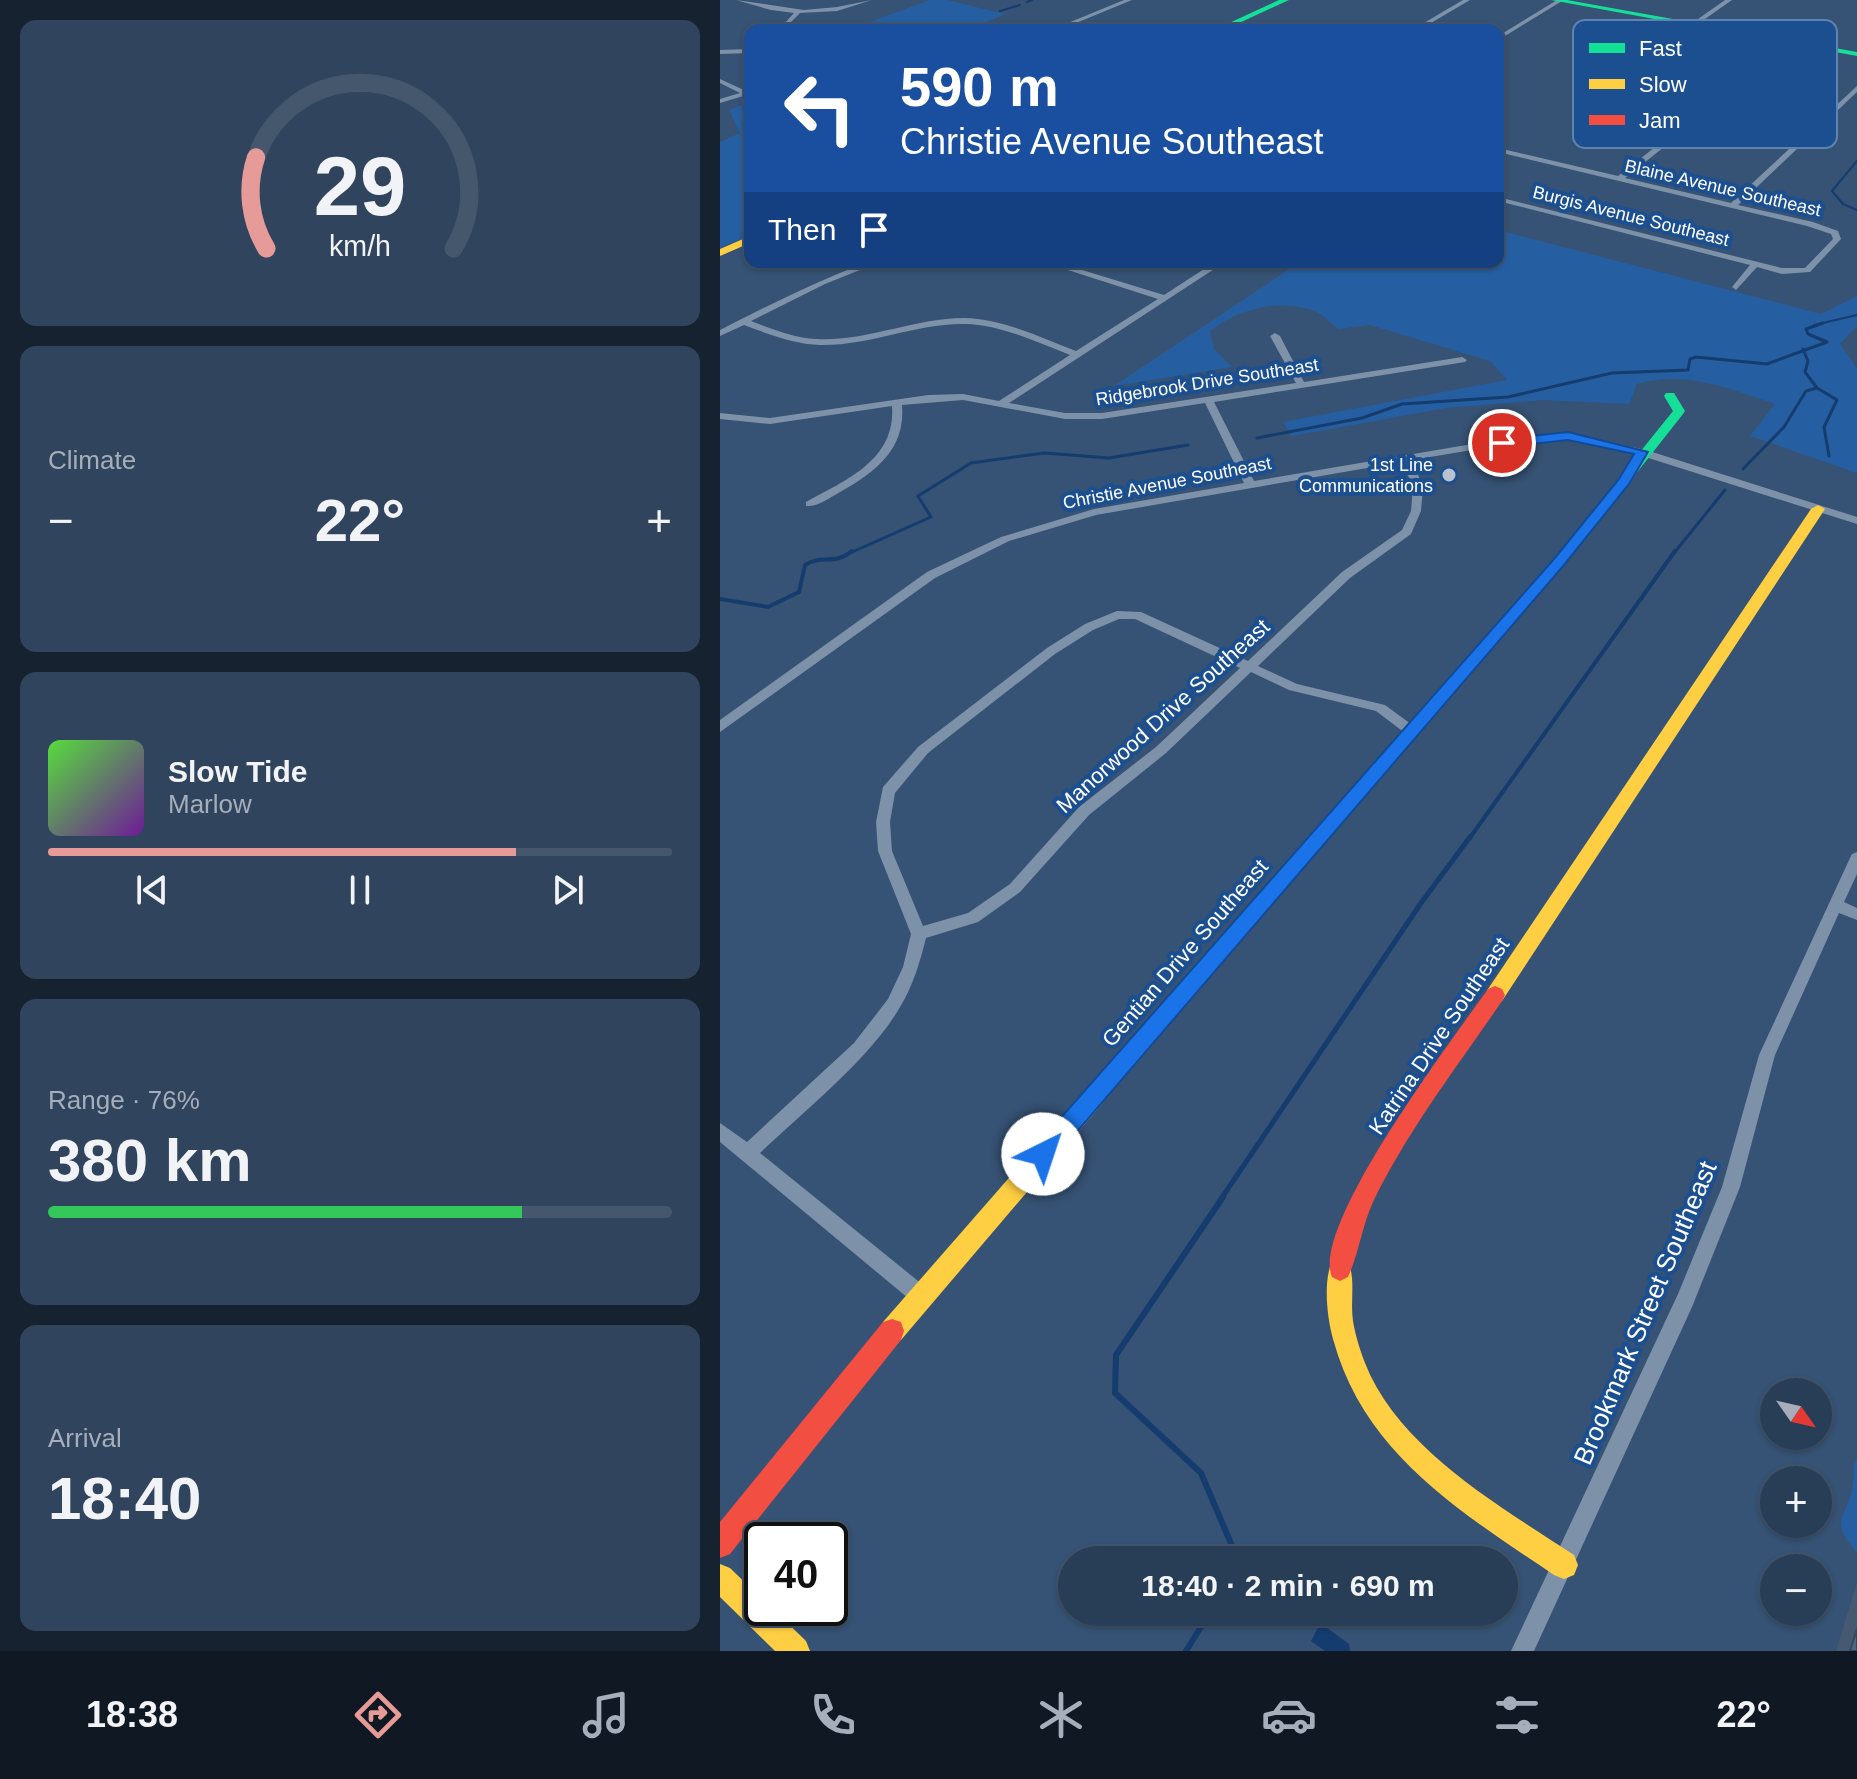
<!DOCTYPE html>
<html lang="en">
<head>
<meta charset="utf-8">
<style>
  body { margin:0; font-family:Arial,sans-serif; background:#30455d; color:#f1f3f6; height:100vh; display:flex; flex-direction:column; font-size:30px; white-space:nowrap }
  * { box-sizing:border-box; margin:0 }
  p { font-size:26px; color:#a5aeba }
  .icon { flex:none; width:44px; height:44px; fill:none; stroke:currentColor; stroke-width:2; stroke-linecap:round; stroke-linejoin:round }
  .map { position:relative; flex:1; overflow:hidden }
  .drawer { display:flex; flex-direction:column; gap:20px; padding:20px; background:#162230; width:720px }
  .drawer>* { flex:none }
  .guide { position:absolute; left:24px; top:24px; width:760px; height:244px; border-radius:16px; box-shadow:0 2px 6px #0004,0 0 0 2px #44576d; background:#1a4fa0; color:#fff; overflow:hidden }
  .needle { width:52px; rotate:124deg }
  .tools { position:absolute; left:1040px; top:1378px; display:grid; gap:16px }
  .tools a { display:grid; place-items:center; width:72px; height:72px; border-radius:50%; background:#283e57; box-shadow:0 2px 6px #0004,0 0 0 2px #44576d; font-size:40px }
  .speed { position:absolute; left:24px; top:1522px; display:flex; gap:16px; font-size:40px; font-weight:700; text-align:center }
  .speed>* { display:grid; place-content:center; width:104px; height:104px; border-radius:50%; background:#283e57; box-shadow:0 2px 6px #0004,0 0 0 2px #44576d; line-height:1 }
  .speed .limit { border:4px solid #111; border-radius:12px; background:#fff; color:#111 }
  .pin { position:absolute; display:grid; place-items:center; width:68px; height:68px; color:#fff; margin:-34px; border:4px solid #fff; border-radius:50%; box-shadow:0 2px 8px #0007 }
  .me { position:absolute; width:88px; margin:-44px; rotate:41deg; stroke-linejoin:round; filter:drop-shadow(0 0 6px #0008) }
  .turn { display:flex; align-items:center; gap:28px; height:168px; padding:0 24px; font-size:36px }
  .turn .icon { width:104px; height:104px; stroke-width:2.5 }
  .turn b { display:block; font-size:56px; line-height:68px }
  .then { display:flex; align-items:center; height:76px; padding:0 24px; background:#0003; gap:16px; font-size:30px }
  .big { font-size:60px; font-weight:700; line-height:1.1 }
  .drawer .tile { flex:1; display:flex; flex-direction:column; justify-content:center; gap:12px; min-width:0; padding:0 28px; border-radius:16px; background:#30455d }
  .drawer .dial { align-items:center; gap:0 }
  .dial svg { height:208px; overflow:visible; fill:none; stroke:#44576d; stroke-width:7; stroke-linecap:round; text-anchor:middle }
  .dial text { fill:#f1f3f6; stroke:none }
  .song { display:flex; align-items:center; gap:24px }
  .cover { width:96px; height:96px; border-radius:12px; background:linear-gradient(135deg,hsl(110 70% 55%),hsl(280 70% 35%)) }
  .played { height:8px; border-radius:4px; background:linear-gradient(90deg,#e69b98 75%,#44576d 75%) }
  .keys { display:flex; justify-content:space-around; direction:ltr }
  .heat { display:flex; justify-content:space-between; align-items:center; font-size:44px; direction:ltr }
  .charge { height:12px; border-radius:6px; background:linear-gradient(90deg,#34c759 76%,#44576d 0) }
  .trip { position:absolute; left:338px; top:1546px; width:460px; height:80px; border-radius:40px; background:#283e57; box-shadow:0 2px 6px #0004,0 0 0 2px #44576d; font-weight:700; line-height:80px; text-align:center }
  .tabs { display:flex; height:128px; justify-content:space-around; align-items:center; background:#101923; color:#a5aeba }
  .tabs .icon { width:56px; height:56px }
  .tabs .selected { color:#e69b98 }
  .tabs b { font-size:36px; color:#f1f3f6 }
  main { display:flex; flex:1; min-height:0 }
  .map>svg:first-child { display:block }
  .green { fill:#265fa1 }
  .water { fill:#153c6e }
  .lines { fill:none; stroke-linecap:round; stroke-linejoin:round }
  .stream-far4 { stroke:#153c6e; stroke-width:2 }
  .stream-far3 { stroke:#153c6e; stroke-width:3 }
  .stream-far2 { stroke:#153c6e; stroke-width:4 }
  .stream-far1 { stroke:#153c6e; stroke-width:5 }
  .stream { stroke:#153c6e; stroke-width:6 }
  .street { fill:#7d92a8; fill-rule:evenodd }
  .fast { fill:#16e098; fill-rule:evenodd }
  .slow { fill:#ffcf43; fill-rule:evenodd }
  .jam { fill:#f24e42; fill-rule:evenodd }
  .wall { fill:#455971 }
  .shaded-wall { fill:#38485c }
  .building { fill:#506783; stroke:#38485c; stroke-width:2 }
  .route { fill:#1a73e8; stroke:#114b97; stroke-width:2 }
  .poi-dot { fill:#b9c2ce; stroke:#1b4f8f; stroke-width:3 }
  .labels { text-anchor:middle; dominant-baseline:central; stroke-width:8; stroke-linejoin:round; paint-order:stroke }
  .far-street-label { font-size:18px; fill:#fff; stroke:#1b4f8f }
  .far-poi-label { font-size:18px; fill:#fff; stroke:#1b4f8f; text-anchor:end }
  .street-label { font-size:22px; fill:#fff; stroke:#1b4f8f }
  .near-street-label { font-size:26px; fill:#fff; stroke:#1b4f8f }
  .key { fill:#1b4f8f; stroke:#5f84b1; stroke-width:2 }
  .key-label { font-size:22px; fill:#fff }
</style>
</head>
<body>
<main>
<section class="drawer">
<div class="tile dial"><svg viewBox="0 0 100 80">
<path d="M14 69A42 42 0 1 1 86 69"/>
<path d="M14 69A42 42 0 0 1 10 34" stroke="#e69b98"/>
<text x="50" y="56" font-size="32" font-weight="700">29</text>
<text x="50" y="72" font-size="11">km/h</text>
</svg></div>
<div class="tile"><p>Climate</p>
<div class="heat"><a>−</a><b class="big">22°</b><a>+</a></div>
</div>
<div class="tile">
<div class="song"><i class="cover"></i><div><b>Slow Tide</b><p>Marlow</p></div></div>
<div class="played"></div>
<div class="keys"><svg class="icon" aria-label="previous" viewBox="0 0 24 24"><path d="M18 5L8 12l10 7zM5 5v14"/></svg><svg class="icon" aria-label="pause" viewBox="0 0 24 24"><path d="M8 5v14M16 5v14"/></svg><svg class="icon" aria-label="next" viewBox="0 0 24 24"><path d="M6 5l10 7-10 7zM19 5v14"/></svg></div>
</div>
<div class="tile"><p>Range · 76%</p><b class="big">380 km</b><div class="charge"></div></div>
<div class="tile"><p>Arrival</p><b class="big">18:40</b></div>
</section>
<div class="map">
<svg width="1137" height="1651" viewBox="0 0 1137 1651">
  <rect width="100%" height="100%" fill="#365274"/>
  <!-- green -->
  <g class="green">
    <path d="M210 0H227L285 14 247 30H128Z"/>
    <path d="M30 102V235L0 248V142L20 133 9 110Z"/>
    <path d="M778 230 1101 314 1137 296V326L1120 344 1137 368V473L1030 436 1055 404C1010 389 965 370 917 384L909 404 823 400 726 408 572 436 563 422 787 380 770 361 650 325 618 329C610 323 601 312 592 310 556 299 519 309 490 331L494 349 512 367 394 386 580 262H778Z"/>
    <path d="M1137 1459V1552C1106 1519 1129 1517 1133 1484 1135 1474 1131 1468 1137 1459Z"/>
  </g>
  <!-- water -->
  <path class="water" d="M600 1623 629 1644 630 1651H605L591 1641Z"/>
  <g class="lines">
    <!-- stream-far4 -->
    <g class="stream-far4">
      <path d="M307 2 312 0"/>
      <path d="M280 11 300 5"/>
      <path d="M1137 161 1112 191 1123 204 1137 210"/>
      <path d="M1094 325 1137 315"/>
    </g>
    <!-- stream-far3 -->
    <g class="stream-far3">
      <path d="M1083 349 1088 361 1085 372 1097 388 1117 400 1104 427 1109 456"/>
      <path d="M537 438 642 418 682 404 788 397 892 373 968 370 970 359 976 357 1047 364 1107 342 1088 334 1086 329 1103 323"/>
      <path d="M1023 469 1064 427 1086 391 1097 388"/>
      <path d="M130 553 211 517 198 496 251 463 324 453 389 458 468 445"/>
      <path d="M954 553 1005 490"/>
    </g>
    <!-- stream-far2 -->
    <g class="stream-far2">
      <path d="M0 599 48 607 79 592 85 565C102 554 114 566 132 551"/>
      <path d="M749 839 955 551"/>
    </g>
    <!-- stream-far1 -->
    <path class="stream-far1" d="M501 1199 701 903 750 837"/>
    <!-- stream -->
    <g class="stream">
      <path d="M503 1197 396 1355 395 1393 481 1473 518 1560"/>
      <path d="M466 1651 490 1612"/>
    </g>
    <!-- street -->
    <g class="street">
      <path d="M16 0 84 10 117 7 152 0 117 11 80 13 66 27 63 25 74 13 51 10Z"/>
      <path d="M404 0H412L339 30H331Z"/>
      <path d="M743 0H750L699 30H692Z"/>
      <path d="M837 0 842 1 785 36 780 35Z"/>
      <path d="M1005 0H1012L975 26H971V24Z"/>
      <path d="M1070 42 1075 43 905 178 1011 203 1137 86V92L1018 205 1093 222 1118 231 1121 239 1090 272 1062 274 1037 267 1016 290 1012 287 1030 265 778 201V197L1062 268H1085L1113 239 1111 234 1087 226 778 152V148L898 176Z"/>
      <path d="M30 49V53L0 54V50Z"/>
      <path d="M0 79 26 91 30 90V94L0 103V99L20 93 0 83Z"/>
      <path d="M148 262H160L105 284 31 321C52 329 74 338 96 339 146 342 194 318 244 318 283 319 320 337 356 351L438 299 323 262H336L444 295 495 262H505L289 403 345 413H382L576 383 550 336 555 333 560 336 584 382 742 357 747 360 745 362 494 402 534 481 764 442 848 433 926 450 1137 517V524L919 455 848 439 764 448 692 460 703 487 701 511 691 534 630 578 538 666 577 684 665 705 695 727 697 730 695 733H685L656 711 569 690 531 672 446 753 369 815 300 892 258 922 206 938C200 962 193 986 180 1007 151 1058 83 1112 40 1153L208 1289 210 1296 208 1303 201 1305 194 1303 0 1142V1123L27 1142 134 1043 168 999 183 967 191 934 158 851 156 822 163 787 198 747 327 648 365 624 397 611 421 612 528 661 622 572 682 530 691 511 693 487 682 462 376 515 289 541 215 578 0 732V720L207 572 281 537 374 509 524 483 485 403 382 419H345L243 400 182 405C186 452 152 474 115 495 106 500 97 507 86 506V502C126 480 176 460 172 406L50 424 0 419V413L50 418 208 395 243 394 279 401 350 355C316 342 282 325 245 324 196 323 150 346 100 345 74 344 48 334 24 325L0 336V330C49 305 97 281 148 262ZM399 619H415L520 668 436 747 359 807 290 884 248 913 203 926 172 851 170 822 175 793 208 753 335 654 373 630Z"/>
      <path d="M1137 852V874L1124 902 1137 908V920L1119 913 1055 1055 1020 1187 972 1307 814 1651H791L958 1294 1002 1187 1039 1055 1130 858 1132 854Z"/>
    </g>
    <!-- fast -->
    <g class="fast">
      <path d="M559 0H569L504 30H494Z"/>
      <path d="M831 0H847L1137 52V56Z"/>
      <path d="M946 393H954L965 411 963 414 844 565 718 712H706L704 708 706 704 834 559 953 411 944 396Z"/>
    </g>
    <!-- slow -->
    <g class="slow">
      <path d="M30 236V243L0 256V249Z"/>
      <path d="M1098 505 1105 509 782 1001 775 1004 768 1001 765 995 768 989 1091 509Z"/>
      <path d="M373 1088 381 1091 384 1098 381 1105 181 1340 172 1343 163 1340 160 1331 163 1322 365 1091Z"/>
      <path d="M620 1257 628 1261C636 1280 630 1301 633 1321 635 1334 640 1350 645 1363 678 1448 781 1507 854 1555L858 1565 854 1575 844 1579 834 1575C741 1512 644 1454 613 1339 607 1317 603 1282 612 1261Z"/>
      <path d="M0 1564 10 1568 42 1599V1608H52L86 1641 90 1651H55L0 1597Z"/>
    </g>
    <!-- jam -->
    <g class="jam">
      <path d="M712 702 720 708 718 712 381 1105 373 1108 365 1105 362 1098 365 1091 706 704Z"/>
      <path d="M775 986 782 989 785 995 782 1001C737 1067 688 1130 653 1202 642 1226 639 1253 628 1277L620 1281 612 1277C590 1226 735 1036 768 989Z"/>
      <path d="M172 1319 181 1322 184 1331 181 1340 10 1554 0 1558V1522L163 1322Z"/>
    </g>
  </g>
  <!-- wall -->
  <g class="wall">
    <path d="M910 68 960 82 957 96 936 97 934 104 895 133 852 122 854 108Z"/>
    <path d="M1137 1582V1651H1116Z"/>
  </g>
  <!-- shaded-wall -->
  <path class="shaded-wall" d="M937 89 934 104 895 133 898 118Z"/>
  <!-- building -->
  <path class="building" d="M1137 1629V1651H1130Z"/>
  <!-- route -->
  <path class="route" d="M848 432 928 452 909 484 844 565 331 1162 323 1165 315 1162 312 1154 315 1147 834 559 899 479 914 454 848 440 782 447 775 443 782 439Z"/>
  <!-- markers -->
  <circle class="poi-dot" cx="729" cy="475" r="8"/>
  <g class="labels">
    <!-- far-street labels -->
    <g class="far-street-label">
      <text transform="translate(1003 188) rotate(13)">Blaine Avenue Southeast</text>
      <text transform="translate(911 216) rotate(14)">Burgis Avenue Southeast</text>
      <text transform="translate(487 382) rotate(-9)">Ridgebrook Drive Southeast</text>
      <text transform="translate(447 483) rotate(-11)">Christie Avenue Southeast</text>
    </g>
    <!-- far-poi labels -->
    <g class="far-poi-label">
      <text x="713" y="465">1st Line<tspan x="713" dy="21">Communications</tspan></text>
    </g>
    <!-- street labels -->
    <g class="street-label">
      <text transform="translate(443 716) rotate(-42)">Manorwood Drive Southeast</text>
      <text transform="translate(465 953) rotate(-49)">Gentian Drive Southeast</text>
      <text transform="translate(719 1036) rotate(-56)">Katrina Drive Southeast</text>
    </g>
    <!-- near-street labels -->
    <g class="near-street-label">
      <text transform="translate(925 1313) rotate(-67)">Brookmark Street Southeast</text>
    </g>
  </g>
  <!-- legend -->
  <rect x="853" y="20" width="264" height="128" rx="12" class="key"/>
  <rect x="869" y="43" width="36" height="10" fill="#16e098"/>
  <rect x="869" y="79" width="36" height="10" fill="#ffcf43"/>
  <rect x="869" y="115" width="36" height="10" fill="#f24e42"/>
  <g class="key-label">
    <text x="919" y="56">Fast</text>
    <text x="919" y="92">Slow</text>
    <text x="919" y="128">Jam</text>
  </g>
</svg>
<div class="tools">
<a><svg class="needle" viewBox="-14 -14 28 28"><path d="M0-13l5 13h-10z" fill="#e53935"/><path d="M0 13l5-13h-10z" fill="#a5aeba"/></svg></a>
<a>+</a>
<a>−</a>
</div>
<div class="speed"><div class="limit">40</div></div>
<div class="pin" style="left:782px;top:443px;background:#d93025"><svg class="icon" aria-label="arrive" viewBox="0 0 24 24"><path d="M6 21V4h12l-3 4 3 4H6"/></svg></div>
<svg class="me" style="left:323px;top:1154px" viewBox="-20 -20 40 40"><circle r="19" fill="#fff"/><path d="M0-13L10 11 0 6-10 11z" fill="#1a73e8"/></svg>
<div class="trip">18:40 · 2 min · 690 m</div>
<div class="guide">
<div class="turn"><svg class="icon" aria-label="left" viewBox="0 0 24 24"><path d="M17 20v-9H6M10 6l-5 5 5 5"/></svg><div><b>590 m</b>Christie Avenue Southeast</div></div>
<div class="then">Then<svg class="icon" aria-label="arrive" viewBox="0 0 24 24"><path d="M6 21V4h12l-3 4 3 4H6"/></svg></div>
</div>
</div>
</main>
<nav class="tabs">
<b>18:38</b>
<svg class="icon selected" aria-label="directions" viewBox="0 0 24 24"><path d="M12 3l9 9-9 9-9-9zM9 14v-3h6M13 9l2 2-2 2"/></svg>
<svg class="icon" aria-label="music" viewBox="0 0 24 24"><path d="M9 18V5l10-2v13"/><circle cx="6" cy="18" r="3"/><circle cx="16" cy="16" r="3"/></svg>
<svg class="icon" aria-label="phone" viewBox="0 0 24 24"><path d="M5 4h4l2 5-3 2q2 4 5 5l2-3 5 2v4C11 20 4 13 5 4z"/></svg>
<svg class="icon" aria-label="climate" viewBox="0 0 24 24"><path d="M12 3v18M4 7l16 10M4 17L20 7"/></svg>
<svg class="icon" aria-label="car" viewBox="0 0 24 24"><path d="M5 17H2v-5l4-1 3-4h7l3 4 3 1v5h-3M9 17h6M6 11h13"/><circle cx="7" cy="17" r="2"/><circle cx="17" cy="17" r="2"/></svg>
<svg class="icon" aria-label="filters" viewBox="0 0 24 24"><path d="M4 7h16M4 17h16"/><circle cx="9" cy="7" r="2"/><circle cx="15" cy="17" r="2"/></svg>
<b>22°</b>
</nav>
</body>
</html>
